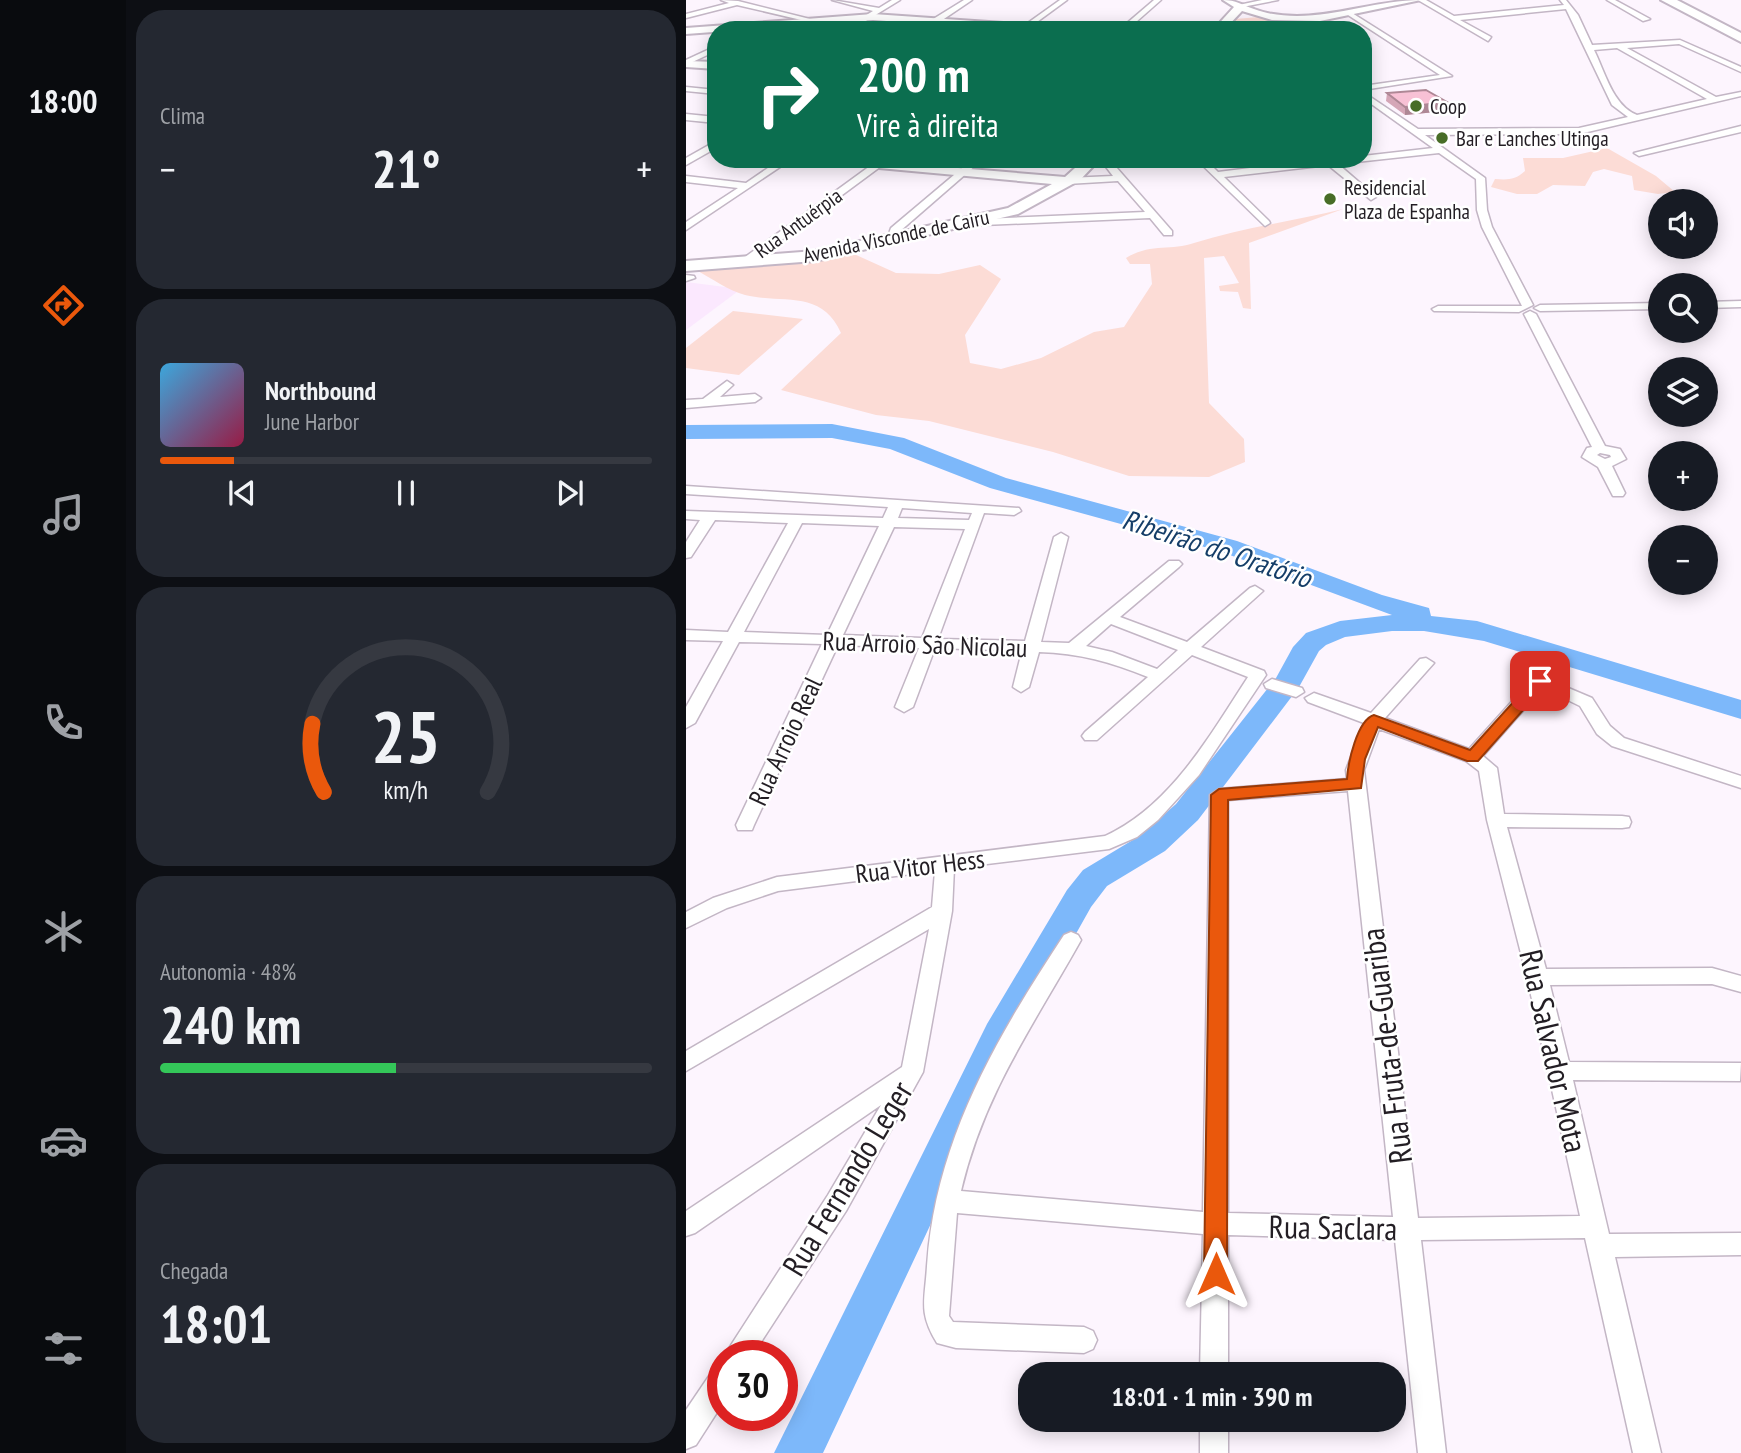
<!DOCTYPE html>
<html lang="pt">
<head>
<meta charset="utf-8">
<style>
  body { margin:0; font-family:"PT Sans Narrow",sans-serif; background:#242831; color:#f1f3f6; height:100vh; display:flex; flex-direction:column; font-size:26px; white-space:nowrap }
  * { box-sizing:border-box; margin:0 }
  p { font-size:23px; color:#9ea1a6 }
  .icon { flex:none; width:38px; height:38px; fill:none; stroke:currentColor; stroke-width:2; stroke-linecap:round; stroke-linejoin:round }
  .map { position:relative; flex:1; overflow:hidden }
  .sheet { display:flex; flex-direction:column; gap:10px; padding:10px; background:#0d0f14; width:560px }
  .sheet>* { flex:none }
  .guide { position:absolute; left:21px; top:21px; width:665px; height:147px; border-radius:28px; box-shadow:0 4px 18px #0003; background:#0b6e4f; color:#fff; overflow:hidden }
  .fabs { position:absolute; left:962px; top:189px; display:grid; gap:14px }
  .fabs a { display:grid; place-items:center; width:70px; height:70px; border-radius:50%; background:#171b24; box-shadow:0 4px 18px #0003; font-size:35px }
  .speed { position:absolute; left:21px; top:1340px; display:flex; gap:14px; font-size:35px; font-weight:700; text-align:center }
  .speed>* { display:grid; place-content:center; width:91px; height:91px; border-radius:50%; background:#171b24; box-shadow:0 4px 18px #0003; line-height:1 }
  .speed .limit { border:10px solid #d22; background:#fff; color:#111 }
  .pin { position:absolute; display:grid; place-items:center; width:60px; height:60px; color:#fff; margin:-30px; border-radius:14px; box-shadow:0 4px 10px #0006 }
  .me { position:absolute; width:77px; margin:-38px; rotate:0deg; stroke-linejoin:round; filter:drop-shadow(0 0 5px #0008) }
  .turn { display:flex; align-items:center; gap:24px; height:147px; padding:0 35px; font-size:32px }
  .turn .icon { width:91px; height:91px; stroke-width:2.5 }
  .turn b { display:block; font-size:49px; line-height:60px }
  .big { font-size:52px; font-weight:600; line-height:1.1 }
  .sheet .card { flex:1; display:flex; flex-direction:column; justify-content:center; gap:10px; min-width:0; padding:0 24px; border-radius:28px; background:#242831 }
  .sheet .dial { align-items:center; gap:0 }
  .dial svg { height:182px; overflow:visible; fill:none; stroke:#363941; stroke-width:7; stroke-linecap:round; text-anchor:middle }
  .dial text { fill:#f1f3f6; stroke:none }
  .song { display:flex; align-items:center; gap:21px }
  .cover { width:84px; height:84px; border-radius:10px; background:linear-gradient(135deg,hsl(200 70% 55%),hsl(340 70% 35%)) }
  .played { height:7px; border-radius:4px; background:linear-gradient(90deg,#ea580c 15%,#363941 15%) }
  .keys { display:flex; justify-content:space-around; direction:ltr }
  .heat { display:flex; justify-content:space-between; align-items:center; font-size:38px; direction:ltr }
  .charge { height:10px; border-radius:5px; background:linear-gradient(90deg,#34c759 48%,#363941 0) }
  .trip { position:absolute; left:332px; top:1362px; width:388px; height:70px; border-radius:28px; background:#171b24; box-shadow:0 4px 18px #0003; font-weight:600; line-height:70px; text-align:center }
  main { display:flex; flex:1; min-height:0 }
  .dock { display:flex; flex-direction:column; width:126px; justify-content:space-around; align-items:center; background:#090b0e; color:#9ea1a6 }
  .dock .icon { width:49px; height:49px }
  .dock .selected { color:#ea580c }
  .dock b { font-size:32px; color:#f1f3f6 }
  .map>svg:first-child { display:block }
  .built { fill:#fbe8fe }
  .green { fill:#fcdcd6 }
  .lines { fill:none; stroke-linecap:round; stroke-linejoin:round }
  .river { fill:#7db8fa; fill-rule:evenodd }
  .street-casing { stroke:#c3b6c5; stroke-width:3 }
  .secondary-casing { stroke:#c3b6c5; stroke-width:4 }
  .highway-casing { stroke:#c3b6c5; stroke-width:4 }
  .street { fill:#fff; fill-rule:evenodd }
  .secondary { fill:#fff; fill-rule:evenodd }
  .highway { fill:#fff; fill-rule:evenodd }
  .wall { fill:#d5a6b7 }
  .shaded-wall { fill:#ae8795 }
  .building { fill:#f8c1d5; stroke:#ae8795; stroke-width:2 }
  .route { fill:#ea580c; stroke:#983908; stroke-width:2 }
  .poi-dot { fill:#486d27; stroke:#fff; stroke-width:2.5 }
  .labels { text-anchor:middle; dominant-baseline:central; stroke-width:5; stroke-linejoin:round; paint-order:stroke }
  .far-poi-label { font-size:21px; fill:#231e24; stroke:#fff; text-anchor:start }
  .far-street-label { font-size:21px; fill:#231e24; stroke:#fff }
  .street-label { font-size:26px; fill:#231e24; stroke:#fff }
  .water-label { font-size:28px; font-style:italic; fill:#153e68; stroke:#fff }
  .near-street-label { font-size:32px; fill:#231e24; stroke:#fff }
</style>
</head>
<body>
<main>
<nav class="dock">
<b>18:00</b>
<svg class="icon selected" aria-label="directions" viewBox="0 0 24 24"><path d="M12 3l9 9-9 9-9-9zM9 14v-3h6M13 9l2 2-2 2"/></svg>
<svg class="icon" aria-label="music" viewBox="0 0 24 24"><path d="M9 18V5l10-2v13"/><circle cx="6" cy="18" r="3"/><circle cx="16" cy="16" r="3"/></svg>
<svg class="icon" aria-label="phone" viewBox="0 0 24 24"><path d="M5 4h4l2 5-3 2q2 4 5 5l2-3 5 2v4C11 20 4 13 5 4z"/></svg>
<svg class="icon" aria-label="climate" viewBox="0 0 24 24"><path d="M12 3v18M4 7l16 10M4 17L20 7"/></svg>
<svg class="icon" aria-label="car" viewBox="0 0 24 24"><path d="M5 17H2v-5l4-1 3-4h7l3 4 3 1v5h-3M9 17h6M6 11h13"/><circle cx="7" cy="17" r="2"/><circle cx="17" cy="17" r="2"/></svg>
<svg class="icon" aria-label="filters" viewBox="0 0 24 24"><path d="M4 7h16M4 17h16"/><circle cx="9" cy="7" r="2"/><circle cx="15" cy="17" r="2"/></svg>
</nav>
<section class="sheet">
<div class="card"><p>Clima</p>
<div class="heat"><a>−</a><b class="big">21°</b><a>+</a></div>
</div>
<div class="card">
<div class="song"><i class="cover"></i><div><b>Northbound</b><p>June Harbor</p></div></div>
<div class="played"></div>
<div class="keys"><svg class="icon" aria-label="previous" viewBox="0 0 24 24"><path d="M18 5L8 12l10 7zM5 5v14"/></svg><svg class="icon" aria-label="pause" viewBox="0 0 24 24"><path d="M8 5v14M16 5v14"/></svg><svg class="icon" aria-label="next" viewBox="0 0 24 24"><path d="M6 5l10 7-10 7zM19 5v14"/></svg></div>
</div>
<div class="card dial"><svg viewBox="0 0 100 80">
<path d="M14 69A42 42 0 1 1 86 69"/>
<path d="M14 69A42 42 0 0 1 9 39" stroke="#ea580c"/>
<text x="50" y="56" font-size="32" font-weight="700">25</text>
<text x="50" y="72" font-size="11">km/h</text>
</svg></div>
<div class="card"><p>Autonomia · 48%</p><b class="big">240 km</b><div class="charge"></div></div>
<div class="card"><p>Chegada</p><b class="big">18:01</b></div>
</section>
<div class="map">
<svg width="1055" height="1453" viewBox="0 0 1055 1453">
  <rect width="100%" height="100%" fill="#fdf5fe"/>
  <!-- built -->
  <path class="built" d="M0 282 55 289 0 330Z"/>
  <!-- green -->
  <g class="green">
    <path d="M573 17 611 22 591 30H536L549 19Z"/>
    <path d="M921 148 970 176 989 192 972 194 948 190 946 176 918 169 907 172 899 186 867 185 851 194H831L805 187 809 179C822 180 829 180 839 171L837 158H877Z"/>
    <path d="M657 209 563 243 565 309 557 308 552 292 534 291 533 286 553 283 538 256 518 258 523 403 558 439 559 462 523 477 443 476 367 452 243 421 190 415 95 390 155 333C136 289 97 304 59 295 43 291 25 278 10 270L168 254 210 273 253 274 294 265 315 279 279 335 284 363 315 369 355 358 408 332 438 327 466 284 464 264H444L440 258C464 243 485 251 508 243 556 228 608 221 657 209Z"/>
    <path d="M47 311 117 319 53 375 0 368V348Z"/>
  </g>
  <g class="lines">
    <!-- river -->
    <path class="river" d="M146 424 218 438 320 478 551 541 696 595 743 608 745 616 791 621 1055 700V719L798 641 738 631H706L659 637 640 645 633 651 613 687 512 820 479 851 421 886 405 907 337 1028 137 1453H88L301 1024 381 890 397 870 455 835 490 804 590 678 607 647 620 633 654 621 706 615 533 551 304 488 204 449 146 438 0 439V425Z"/>
    <defs>
      <g id="street">
        <path d="M35 0 52 1 132 21 128 23 51 5 0 18V14L43 3Z"/>
        <path d="M146 0 193 8 206 0H214L178 22 186 30H178L169 22 187 11Z"/>
        <path d="M278 0H286L249 25 190 30 244 21Z"/>
        <path d="M374 0H381L340 30H332Z"/>
        <path d="M468 0H475L441 30H433Z"/>
        <path d="M576 0H592L551 8 548 6Z"/>
        <path d="M732 0H740L768 16 878 5 874 0H880L892 15 906 45 994 40 1055 67V72L993 44 941 48 1030 97 1055 92V96L893 134 739 135 799 178 801 210 806 227 847 305 833 312 748 311 746 309 752 306H836L796 227 791 210 790 179 753 153 652 164 688 195 690 197 685 200 642 165 538 177 583 221 584 223 579 226 510 159H519L532 172 636 159H677V156L747 148 677 98V92L732 129 893 128 942 117 926 105 880 9 774 20 805 37 802 41ZM931 48 1021 99 951 115C927 106 919 72 908 50Z"/>
        <path d="M921 0H929L964 19 957 21Z"/>
        <path d="M662 13H666L766 76 677 90V86L754 75 662 15Z"/>
        <path d="M154 17H160L161 24 150 30H142L154 21Z"/>
        <path d="M30 46V51L0 65V60Z"/>
        <path d="M0 87 30 90V94L0 91Z"/>
        <path d="M0 114 30 117V123L0 120Z"/>
        <path d="M1055 126V132L953 156 948 153Z"/>
        <path d="M30 141V148L0 165V158Z"/>
        <path d="M95 159H106L0 230V222L52 188 0 182V176L60 183Z"/>
        <path d="M139 159H173L198 164 63 264H55V260L184 166Z"/>
        <path d="M287 159H297L213 232 209 239H201L205 228Z"/>
        <path d="M414 159H423L486 231V235H478L464 218 274 226 269 223 274 220 459 212 432 181 381 184 376 181 381 178 427 176Z"/>
        <path d="M0 275 8 276 9 278 0 281Z"/>
        <path d="M1055 301V307L1020 308V302Z"/>
        <path d="M975 303V309L854 311 848 308 854 305Z"/>
        <path d="M844 311 850 314 919 446 934 449 940 459 926 466 939 493 937 496H927L912 467 896 457 901 448 906 447 838 314ZM914 453 924 455 925 457 919 459 911 455Z"/>
        <path d="M41 381 47 385 34 397 69 394 75 398 69 402 0 408V400L17 399Z"/>
        <path d="M0 486 333 508 335 511 328 515 298 513 252 639 339 641 368 537 375 533 382 537 355 642 383 643 483 561H493L496 564 493 567 434 617 501 642 564 588 569 586 577 591 515 647 578 671 580 675 513 775 472 820 451 837 423 849 268 868 266 911 237 1072 160 1211 66 1356H38L142 1195 195 1105 9 1233 0 1236V1211L216 1067 243 929 0 1071V1051L246 907 249 871 92 891 41 908 0 928V912L27 898 91 877 419 836C485 806 524 735 562 677L506 655 411 740H399L396 736 399 732 462 677C425 662 393 653 353 652L343 687 335 692 327 687 336 651 249 648 227 707 218 712 209 707 233 648 152 645 68 825 66 830H52L50 825 136 644 53 642 9 723 0 728V707L37 641 0 640V630L42 632 102 523 29 520 5 557 0 558V542L14 520 0 519V511L197 518 202 507 0 494ZM216 508 286 513 283 520 212 518ZM116 523 193 526 141 635 58 632ZM208 527 279 529 236 638 157 635ZM425 624 492 650 471 669 426 652 400 646Z"/>
        <path d="M740 658 748 663 699 718 783 749 848 677 854 676 906 698 924 726 938 738 1055 776V788L926 746 911 734 894 706 857 688 797 756 811 768 818 814 936 816 943 817 945 822 943 827 936 828 821 827 860 969 1026 968 1055 976V992L1026 984 864 985 883 1062 1055 1063 1054 1081 887 1080 923 1234 1055 1233V1255L929 1257 975 1453H947L899 1238 735 1240 760 1453H732L709 1240 542 1235V1374H514L517 1234 271 1213 263 1316 267 1322 398 1327 407 1331 411 1340 407 1349 398 1353 270 1348 251 1343C232 1312 239 1301 241 1266 249 1141 311 1037 378 935L385 932 392 935 395 940C347 1026 298 1093 275 1191L517 1212 524 795 533 789 661 779 660 770 678 723 622 702 619 698 628 693 685 713 734 659ZM693 729 780 761 793 771 801 820 841 977 894 1216 732 1218 678 770ZM662 791 707 1217 542 1213V800Z"/>
        <path d="M586 679 616 688 618 692 610 697 580 688 578 684Z"/>
        <path d="M37 1366V1403L10 1445 0 1449V1410L27 1370Z"/>
        <rect x="514" y="1419" width="28" height="34"/>
      </g>
      <g id="secondary">
        <path d="M537 0C550 0 556 5 568 9 581 14 596 16 611 16 653 16 693 0 735 0L634 21 586 20 556 11 538 30H527L548 7Z"/>
        <path d="M187 14 374 27 379 30H324L187 20 0 34V28Z"/>
        <path d="M0 61 30 62V69L0 67Z"/>
        <path d="M399 159H414L394 180 332 214 129 261 0 271V261L129 251 322 208 366 184 193 168 188 167V161L379 177Z"/>
      </g>
      <path id="highway" d="M975 0H991L1055 33V42Z"/>
    </defs>
    <!-- street casing -->
    <use href="#street" class="street-casing"/>
    <!-- secondary casing -->
    <use href="#secondary" class="secondary-casing"/>
    <!-- highway casing -->
    <use href="#highway" class="highway-casing"/>
    <!-- street -->
    <use href="#street" class="street"/>
    <!-- secondary -->
    <use href="#secondary" class="secondary"/>
    <!-- highway -->
    <use href="#highway" class="highway"/>
  </g>
  <!-- wall -->
  <path class="wall" d="M701 93 760 111 719 115 700 101Z"/>
  <!-- shaded-wall -->
  <path class="shaded-wall" d="M761 102 760 111 719 115V107Z"/>
  <!-- building -->
  <path class="building" d="M740 90 761 102 719 107 701 93Z"/>
  <!-- route -->
  <path class="route" d="M854 676 860 678V684L792 761H781L692 727 679 759 675 788 542 800 541 1274 538 1281 530 1284 521 1281 518 1274 525 795 533 789 661 779C662 763 671 720 688 715L784 750 849 678Z"/>
  <!-- markers -->
  <g class="poi-dot">
    <circle cx="730" cy="106" r="7"/>
    <circle cx="756" cy="138" r="7"/>
    <circle cx="644" cy="199" r="7"/>
  </g>
  <g class="labels">
    <!-- far-poi labels -->
    <g class="far-poi-label">
      <text x="744" y="106">Coop</text>
      <text x="770" y="138">Bar e Lanches Utinga</text>
      <text x="658" y="187">Residencial<tspan x="658" dy="24">Plaza de Espanha</tspan></text>
    </g>
    <!-- far-street labels -->
    <g class="far-street-label">
      <text transform="translate(112 223) rotate(-36)">Rua Antuérpia</text>
      <text transform="translate(210 236) rotate(-12)">Avenida Visconde de Cairu</text>
    </g>
    <!-- street labels -->
    <g class="street-label">
      <text transform="translate(239 644) rotate(2)">Rua Arroio São Nicolau</text>
      <text transform="translate(99 741) rotate(-65)">Rua Arroio Real</text>
      <text transform="translate(234 866) rotate(-7)">Rua Vitor Hess</text>
    </g>
    <!-- water labels -->
    <g class="water-label">
      <text transform="translate(531 548) rotate(18)">Ribeirão do Oratório</text>
    </g>
    <!-- near-street labels -->
    <g class="near-street-label">
      <text transform="translate(700 1046) rotate(-97)">Rua Fruta-de-Guariba</text>
      <text transform="translate(868 1051) rotate(77)">Rua Salvador Mota</text>
      <text transform="translate(161 1178) rotate(-59)">Rua Fernando Leger</text>
      <text transform="translate(647 1227) rotate(1)">Rua Saclara</text>
    </g>
  </g>
</svg>
<div class="fabs">
<a><svg class="icon" aria-label="sound" viewBox="0 0 24 24"><path d="M4 9h4l5-4v14l-5-4H4zM17 9q2 3 0 6"/></svg></a>
<a><svg class="icon" aria-label="search" viewBox="0 0 24 24"><circle cx="10" cy="10" r="6"/><path d="M15 15l6 6"/></svg></a>
<a><svg class="icon" aria-label="layers" viewBox="0 0 24 24"><path d="M12 4l9 5-9 5-9-5zM3 14l9 5 9-5"/></svg></a>
<a>+</a>
<a>−</a>
</div>
<div class="speed"><div class="limit">30</div></div>
<div class="pin" style="left:854px;top:681px;background:#d93025"><svg class="icon" aria-label="arrive" viewBox="0 0 24 24"><path d="M6 21V4h12l-3 4 3 4H6"/></svg></div>
<svg class="me" style="left:530px;top:1274px" viewBox="-20 -20 40 40"><path d="M0-17L14 15 0 8-14 15z" fill="#ea580c" stroke="#fff" stroke-width="4"/></svg>
<div class="trip">18:01 · 1 min · 390 m</div>
<div class="guide">
<div class="turn"><svg class="icon" aria-label="right" viewBox="0 0 24 24"><path d="M7 20v-9h11M14 6l5 5-5 5"/></svg><div><b>200 m</b>Vire à direita</div></div>
</div>
</div>
</main>
</body>
</html>
